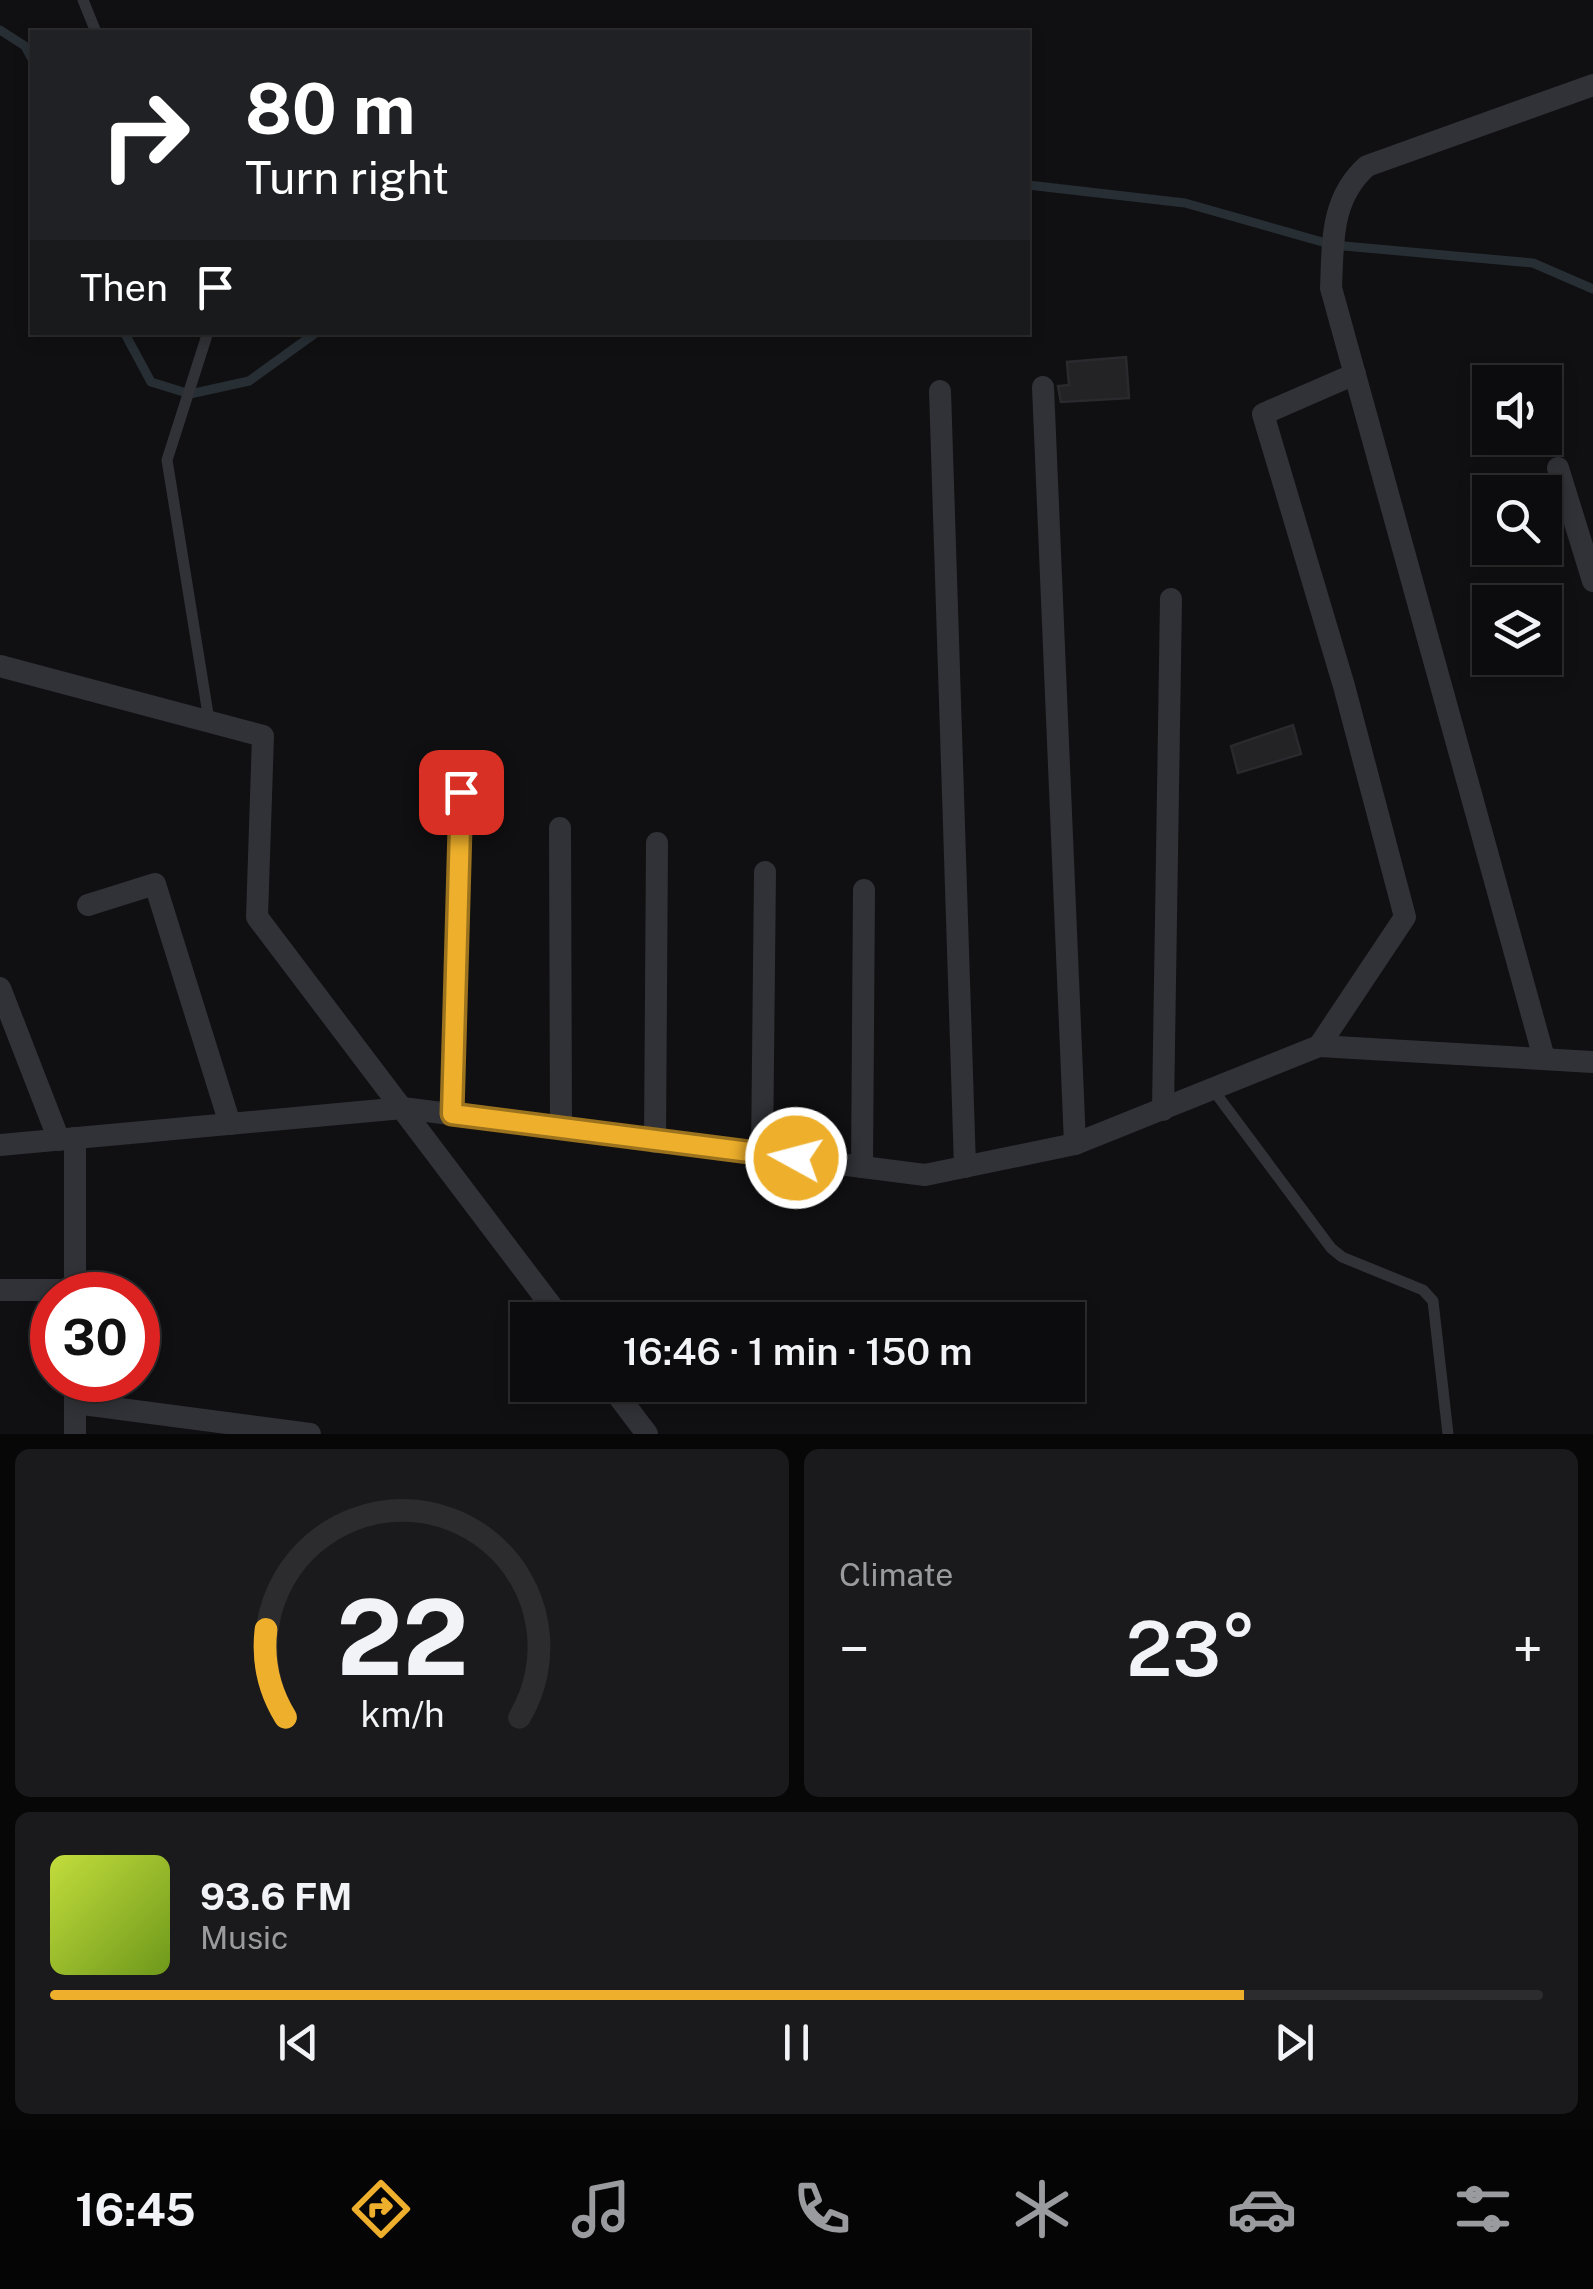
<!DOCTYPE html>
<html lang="en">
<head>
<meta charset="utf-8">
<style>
  body { margin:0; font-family:"Public Sans",sans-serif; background:#1a1a1c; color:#f1f3f6; height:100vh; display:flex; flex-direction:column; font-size:38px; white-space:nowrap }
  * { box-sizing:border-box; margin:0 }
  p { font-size:32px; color:#9a9b9e }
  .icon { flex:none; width:55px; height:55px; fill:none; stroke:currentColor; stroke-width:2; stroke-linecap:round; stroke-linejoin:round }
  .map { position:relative; height:1434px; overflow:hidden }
  .sheet { display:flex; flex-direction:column; gap:15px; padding:15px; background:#070708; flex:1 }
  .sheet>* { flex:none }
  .guide { position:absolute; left:30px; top:30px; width:1000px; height:305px; border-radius:0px; box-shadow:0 5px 15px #0003,0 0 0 2px #2c2c2e; background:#202124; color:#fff; overflow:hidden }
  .controls { position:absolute; left:1472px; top:365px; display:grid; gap:20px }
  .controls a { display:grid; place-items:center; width:90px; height:90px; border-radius:0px; background:#0c0c0e; box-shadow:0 5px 15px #0003,0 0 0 2px #2c2c2e; font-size:50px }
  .speed { position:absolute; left:30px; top:1272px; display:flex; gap:20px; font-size:50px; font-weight:700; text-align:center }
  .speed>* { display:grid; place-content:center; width:130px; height:130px; border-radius:50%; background:#0c0c0e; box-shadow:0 5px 15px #0003,0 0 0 2px #2c2c2e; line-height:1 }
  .speed .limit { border:15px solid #d22; background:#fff; color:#111 }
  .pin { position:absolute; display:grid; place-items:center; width:85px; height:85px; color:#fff; margin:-42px; border-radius:20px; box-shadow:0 5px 15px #0006 }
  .me { position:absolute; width:110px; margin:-55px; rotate:277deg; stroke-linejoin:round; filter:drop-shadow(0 0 8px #0008) }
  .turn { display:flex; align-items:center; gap:35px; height:210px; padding:0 50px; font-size:45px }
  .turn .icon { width:130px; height:130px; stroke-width:2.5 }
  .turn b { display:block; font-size:70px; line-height:85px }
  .then { display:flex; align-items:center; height:95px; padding:0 50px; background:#0003; gap:20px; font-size:38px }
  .big { font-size:75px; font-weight:600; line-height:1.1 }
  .sheet .tile { flex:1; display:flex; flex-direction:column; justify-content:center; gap:15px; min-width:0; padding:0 35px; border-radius:15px; background:#1a1a1c }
  .sheet .dial { align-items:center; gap:0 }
  .dial svg { height:260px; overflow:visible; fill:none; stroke:#2c2c2e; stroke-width:7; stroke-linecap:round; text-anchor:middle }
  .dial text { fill:#f1f3f6; stroke:none }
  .song { display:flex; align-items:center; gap:30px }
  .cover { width:120px; height:120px; border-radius:15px; background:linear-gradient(135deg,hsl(70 70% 55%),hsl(80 70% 35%)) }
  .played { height:10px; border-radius:5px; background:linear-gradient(90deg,#eeb02c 80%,#2c2c2e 80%) }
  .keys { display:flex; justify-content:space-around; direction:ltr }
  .heat { display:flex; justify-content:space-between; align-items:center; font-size:55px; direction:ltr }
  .sheet .tiles { flex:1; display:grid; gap:15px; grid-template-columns:1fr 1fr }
  .tile:last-child { grid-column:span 2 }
  .trip { position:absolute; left:510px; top:1302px; width:575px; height:100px; border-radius:0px; background:#0c0c0e; box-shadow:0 5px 15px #0003,0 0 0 2px #2c2c2e; font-weight:600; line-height:100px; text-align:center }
  .dock { display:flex; height:160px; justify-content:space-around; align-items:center; background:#050506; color:#9a9b9e }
  .dock .icon { width:70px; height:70px }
  .dock .current { color:#eeb02c }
  .dock b { font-size:45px; color:#f1f3f6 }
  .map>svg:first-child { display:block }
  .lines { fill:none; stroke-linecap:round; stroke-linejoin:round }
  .stream { stroke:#272f35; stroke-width:9 }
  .building { fill:#232326; stroke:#2a2a2e; stroke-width:2.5 }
  .lane { stroke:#313237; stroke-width:11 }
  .street { stroke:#313237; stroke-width:22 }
  .route-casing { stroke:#9b721d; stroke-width:25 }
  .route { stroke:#eeb02c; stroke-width:18 }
</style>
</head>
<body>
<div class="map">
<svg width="1593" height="1434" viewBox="0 0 1593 1434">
  <rect width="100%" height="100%" fill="#101012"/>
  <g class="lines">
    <!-- stream -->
    <g class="stream">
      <path d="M0 30 25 46 32 59"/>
      <path d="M1028 185 1185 203 1333 245 1533 263 1593 289"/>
      <path d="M124 332 151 382 190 394 249 381 317 332"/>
    </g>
  </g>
  <!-- building -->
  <g class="building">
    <path d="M1126 357 1129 398 1061 402 1058 386 1069 385 1067 362Z"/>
    <path d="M1293 725 1301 754 1238 773 1231 746Z"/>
  </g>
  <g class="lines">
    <!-- lane -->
    <g class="lane">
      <path d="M83 0 96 32"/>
      <path d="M208 332 167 460 209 720"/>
      <path d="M1214 1091 1331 1248 1342 1257 1423 1290 1433 1301 1448 1434"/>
    </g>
    <!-- street -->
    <g class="street">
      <path d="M1043 387 1075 1144"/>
      <path d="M940 391 965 1167"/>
      <path d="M1558 468 1593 581"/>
      <path d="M0 666 263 736 257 917 562 1320"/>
      <path d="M560 828 561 1129"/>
      <path d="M88 905 155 884 230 1124"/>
      <path d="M0 988 59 1140"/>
      <path d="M1319 1046 1405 917 1344 686 1263 414 1355 374"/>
      <path d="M1544 1058 1331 288C1333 243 1330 199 1367 166L1593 85"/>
      <path d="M1163 1110 1171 599"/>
      <path d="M452 1114 461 792"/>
      <path d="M75 1138V1295"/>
      <path d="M655 1142 657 843"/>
      <path d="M0 1145 403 1108 925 1175 1075 1144 1319 1046 1593 1062"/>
      <path d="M762 1154 765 872"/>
      <path d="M862 1167 864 890"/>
      <path d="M0 1290H75"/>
      <path d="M610 1385 647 1434"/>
      <path d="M75 1403 310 1434"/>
      <path d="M75 1434V1380"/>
    </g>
  </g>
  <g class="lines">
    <defs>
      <path id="route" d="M461 792 452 1114 796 1158"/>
    </defs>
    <!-- route casing -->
    <use href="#route" class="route-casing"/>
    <!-- route -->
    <use href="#route" class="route"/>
  </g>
</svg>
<div class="controls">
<a><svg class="icon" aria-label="sound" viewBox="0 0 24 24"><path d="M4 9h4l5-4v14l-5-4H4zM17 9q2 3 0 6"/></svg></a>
<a><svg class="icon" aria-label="search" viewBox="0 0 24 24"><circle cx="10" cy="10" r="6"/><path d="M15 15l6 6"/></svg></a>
<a><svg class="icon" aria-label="layers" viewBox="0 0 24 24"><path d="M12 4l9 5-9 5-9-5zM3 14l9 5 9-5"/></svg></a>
</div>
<div class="speed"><div class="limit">30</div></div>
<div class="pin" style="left:461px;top:792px;background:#d93025"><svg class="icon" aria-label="arrive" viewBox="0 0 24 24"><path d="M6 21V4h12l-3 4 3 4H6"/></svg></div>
<svg class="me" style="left:796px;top:1158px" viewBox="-20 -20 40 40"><circle r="17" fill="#eeb02c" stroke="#fff" stroke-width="3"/><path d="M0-11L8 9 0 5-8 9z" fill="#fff"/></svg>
<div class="trip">16:46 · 1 min · 150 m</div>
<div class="guide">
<div class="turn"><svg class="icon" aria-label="right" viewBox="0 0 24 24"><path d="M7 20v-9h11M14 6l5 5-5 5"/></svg><div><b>80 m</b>Turn right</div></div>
<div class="then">Then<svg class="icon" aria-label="arrive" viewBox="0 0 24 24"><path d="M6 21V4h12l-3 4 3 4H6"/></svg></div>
</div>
</div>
<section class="sheet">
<div class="tiles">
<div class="tile dial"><svg viewBox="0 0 100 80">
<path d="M14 69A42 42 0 1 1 86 69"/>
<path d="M14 69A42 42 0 0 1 8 42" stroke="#eeb02c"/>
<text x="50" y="56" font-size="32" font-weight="700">22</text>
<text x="50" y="72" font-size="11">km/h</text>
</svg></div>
<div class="tile"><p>Climate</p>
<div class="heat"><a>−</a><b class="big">23°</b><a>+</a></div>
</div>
<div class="tile">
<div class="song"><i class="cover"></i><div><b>93.6 FM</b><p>Music</p></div></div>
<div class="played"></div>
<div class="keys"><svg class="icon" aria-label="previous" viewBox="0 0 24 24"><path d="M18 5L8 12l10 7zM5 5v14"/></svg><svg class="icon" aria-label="pause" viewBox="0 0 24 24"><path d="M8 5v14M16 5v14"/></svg><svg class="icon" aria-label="next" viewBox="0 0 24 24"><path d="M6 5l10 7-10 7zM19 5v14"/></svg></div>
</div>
</div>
</section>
<nav class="dock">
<b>16:45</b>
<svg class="icon current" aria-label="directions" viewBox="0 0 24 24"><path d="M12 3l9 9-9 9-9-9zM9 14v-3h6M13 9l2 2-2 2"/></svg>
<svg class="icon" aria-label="music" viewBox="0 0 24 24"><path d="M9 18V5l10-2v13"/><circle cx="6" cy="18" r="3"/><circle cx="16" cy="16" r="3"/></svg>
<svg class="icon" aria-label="phone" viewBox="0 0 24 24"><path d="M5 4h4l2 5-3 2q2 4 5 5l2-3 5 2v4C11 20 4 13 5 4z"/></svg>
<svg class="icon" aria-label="climate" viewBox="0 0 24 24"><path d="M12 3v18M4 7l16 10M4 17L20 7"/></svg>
<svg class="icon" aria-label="car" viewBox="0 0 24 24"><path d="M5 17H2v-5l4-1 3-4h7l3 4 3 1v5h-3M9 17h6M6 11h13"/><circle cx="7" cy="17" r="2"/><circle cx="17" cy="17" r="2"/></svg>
<svg class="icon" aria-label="filters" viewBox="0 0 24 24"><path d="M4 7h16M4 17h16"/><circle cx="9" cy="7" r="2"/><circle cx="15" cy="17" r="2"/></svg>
</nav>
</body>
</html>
